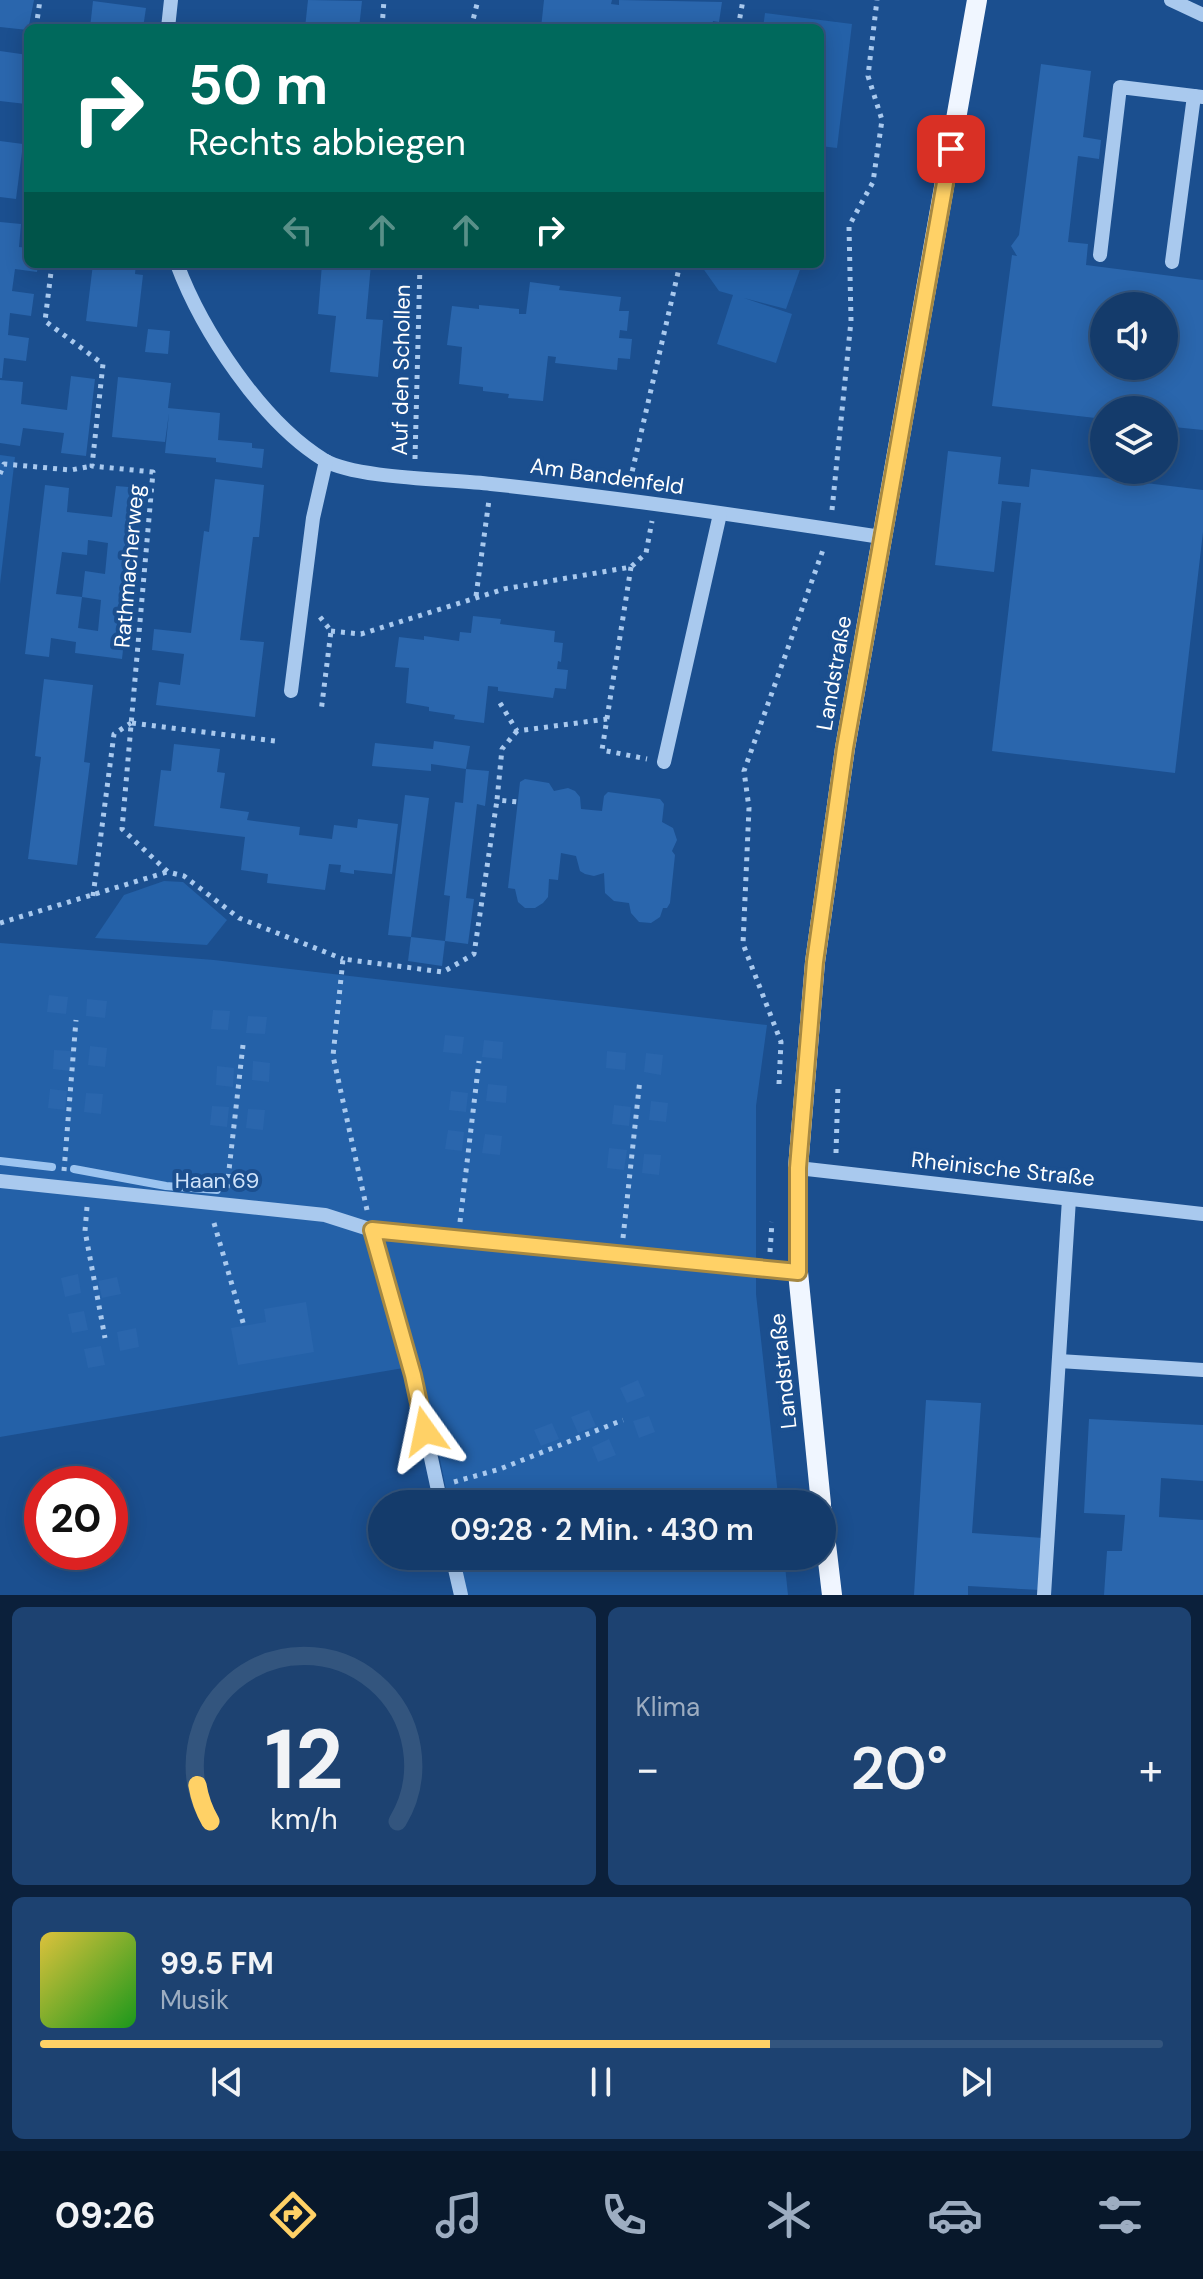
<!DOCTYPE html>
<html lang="de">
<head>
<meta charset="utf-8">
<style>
  body { margin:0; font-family:"DM Sans",sans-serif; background:#1d4271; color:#f1f3f6; height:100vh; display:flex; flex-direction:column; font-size:30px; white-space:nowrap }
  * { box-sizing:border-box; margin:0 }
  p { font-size:26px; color:#9dadc1 }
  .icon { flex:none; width:44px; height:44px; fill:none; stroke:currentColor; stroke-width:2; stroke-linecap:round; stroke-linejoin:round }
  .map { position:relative; height:1595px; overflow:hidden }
  .side { display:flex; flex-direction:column; gap:12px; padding:12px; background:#0b203b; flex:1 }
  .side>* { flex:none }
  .top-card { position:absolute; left:24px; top:24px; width:800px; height:244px; border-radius:12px; box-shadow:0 4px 20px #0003,0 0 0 2px #33557e; background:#00695c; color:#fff; overflow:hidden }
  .buttons { position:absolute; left:1090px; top:292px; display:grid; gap:16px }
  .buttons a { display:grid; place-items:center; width:88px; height:88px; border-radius:50%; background:#143b6b; box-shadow:0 4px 20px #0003,0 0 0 2px #33557e; font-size:40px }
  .speed { position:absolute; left:24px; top:1466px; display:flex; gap:16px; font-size:40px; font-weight:700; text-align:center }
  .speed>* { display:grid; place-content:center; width:104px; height:104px; border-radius:50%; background:#143b6b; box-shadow:0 4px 20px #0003,0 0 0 2px #33557e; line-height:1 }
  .speed .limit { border:12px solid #d22; background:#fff; color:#111 }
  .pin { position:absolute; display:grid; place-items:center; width:68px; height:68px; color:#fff; margin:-34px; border-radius:16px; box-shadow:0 4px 12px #0006 }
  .me { position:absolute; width:88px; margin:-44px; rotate:348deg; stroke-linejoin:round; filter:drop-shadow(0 0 6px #0008) }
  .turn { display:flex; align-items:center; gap:28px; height:168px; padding:0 32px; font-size:36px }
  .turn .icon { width:104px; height:104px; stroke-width:2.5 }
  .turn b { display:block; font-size:56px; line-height:68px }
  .lanes { display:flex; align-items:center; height:76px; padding:0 32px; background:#0003; justify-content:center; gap:40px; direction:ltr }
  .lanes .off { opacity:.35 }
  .big { font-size:60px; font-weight:600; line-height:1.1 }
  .side .widget { flex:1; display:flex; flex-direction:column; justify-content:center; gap:12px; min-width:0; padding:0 28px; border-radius:12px; background:#1d4271 }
  .side .dial { align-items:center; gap:0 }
  .dial svg { height:208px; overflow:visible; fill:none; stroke:#33557e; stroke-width:7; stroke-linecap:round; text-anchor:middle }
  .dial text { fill:#f1f3f6; stroke:none }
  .song { display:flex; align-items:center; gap:24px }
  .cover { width:96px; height:96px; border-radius:12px; background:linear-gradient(135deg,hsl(50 70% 55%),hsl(120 70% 35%)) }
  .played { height:8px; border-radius:4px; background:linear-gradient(90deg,#ffd166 65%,#33557e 65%) }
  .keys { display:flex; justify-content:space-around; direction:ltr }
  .heat { display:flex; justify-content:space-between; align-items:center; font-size:44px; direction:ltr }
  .side .tiles { flex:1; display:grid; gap:12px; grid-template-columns:1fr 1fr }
  .widget:last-child { grid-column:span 2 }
  .trip { position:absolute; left:368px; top:1490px; width:468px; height:80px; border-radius:40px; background:#143b6b; box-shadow:0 4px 20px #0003,0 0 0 2px #33557e; font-weight:600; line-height:80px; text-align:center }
  .tab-bar { display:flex; height:128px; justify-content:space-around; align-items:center; background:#08182b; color:#9dadc1 }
  .tab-bar .icon { width:56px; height:56px }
  .tab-bar .current { color:#ffd166 }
  .tab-bar b { font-size:36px; color:#f1f3f6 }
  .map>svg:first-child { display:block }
  .green { fill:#2461a8 }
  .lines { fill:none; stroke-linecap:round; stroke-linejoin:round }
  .stream { stroke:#9cc4f0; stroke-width:8 }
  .building { fill:#2a66ad; fill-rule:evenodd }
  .path { stroke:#a9c9ee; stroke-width:5; stroke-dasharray:4 6; stroke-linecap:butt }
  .minor { stroke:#a9c9ee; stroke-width:14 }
  .major { stroke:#f0f6ff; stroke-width:20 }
  .route-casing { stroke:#a68842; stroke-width:20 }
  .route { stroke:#ffd166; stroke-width:14 }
  .labels { text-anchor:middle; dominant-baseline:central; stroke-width:8; stroke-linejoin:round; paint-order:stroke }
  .street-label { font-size:22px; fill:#fff; stroke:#1b4f8f }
  .park-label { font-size:22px; fill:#cfe3fa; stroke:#1b4f8f }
</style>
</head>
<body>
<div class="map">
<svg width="1203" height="1595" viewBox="0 0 1203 1595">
  <rect width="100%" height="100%" fill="#1b4f8f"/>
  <!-- green -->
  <g class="green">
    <path d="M765 13 852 24 837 148 820 146V28H763Z"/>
    <path d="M703 264H802L786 309 744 298 792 314 776 363 717 344 733 295 719 291 702 267Z"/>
    <path d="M0 455 15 457 0 584Z"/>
    <path d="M164 881 183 882 227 920 207 945 95 938 124 895Z"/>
    <path d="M0 943 214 960 767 1025 756 1106V1294L779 1504H449L421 1365 0 1437Z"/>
    <path d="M459 1556H784L788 1595H467Z"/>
  </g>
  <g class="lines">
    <!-- stream -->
    <g class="stream">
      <path d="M0 1161 52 1167"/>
      <path d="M74 1169 166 1186 217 1190"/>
    </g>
  </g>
  <!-- building -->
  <g class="building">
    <path d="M0 0H34L28 30 0 27Z"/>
    <path d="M308 0 362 1 359 28H305Z"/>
    <path d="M544 0H612L611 4 619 5V0L722 2 719 22 713 21 712 28H541Z"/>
    <path d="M93 1 146 8 143 28H90Z"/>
    <path d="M0 51 28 55 26 104 0 101Z"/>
    <path d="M1041 64 1091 71 1083 137 1101 140 1099 159 1078 156 1068 242 1088 244 1086 265 1203 280V430L1164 426V410H1104V419L992 406 1012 255 1017 256 1011 246 1019 235ZM1104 306H1164V366H1104Z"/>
    <path d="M0 141 23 144 16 199 0 197Z"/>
    <path d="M0 222 21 224 19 247 28 248V264H38L37 272 15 269 12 291 34 294 31 316 10 313 8 335 29 338 26 361 4 358 2 378H0Z"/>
    <path d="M93 264H136L135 274 143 275 137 327 86 321Z"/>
    <path d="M322 264H371L366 319 383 320 378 377 330 372 336 316 318 314Z"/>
    <path d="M530 282 560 286 559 290 621 297 619 311H629L627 331 620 330 619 338 632 339 630 359 618 358 617 370 555 363 556 357 548 356 543 401 508 398 509 394 483 391V387L459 384 462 347 447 345 452 306 479 309V305L519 309V314H526Z"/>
    <path d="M148 329 170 331 168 354 145 352Z"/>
    <path d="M71 376 95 379 86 456 61 453 64 433 23 428 20 446 0 443V380L23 382 21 404 67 410Z"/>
    <path d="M118 377 171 383 168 408 220 413 218 440 252 443V448L264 449 262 468 216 462V458L165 453 169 413 165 442 112 437Z"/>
    <path d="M948 451 1001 457 998 484 1029 487 1031 469 1203 490V532L1175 773 992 751 1021 503 1002 501 994 572 935 565Z"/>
    <path d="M215 479 264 485 259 537H253L240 640 264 642 255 717 156 705 159 682 180 685 184 654 152 650 154 629 191 633 204 531 209 532Z"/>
    <path d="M45 485 69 488 67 512 112 517 116 486 141 488 122 659 75 653 76 642 51 638 49 657 25 654ZM88 540 108 543 105 574 85 571 82 597 56 594 62 552 87 555ZM82 597 101 600 98 631 78 628Z"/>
    <path d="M473 616 501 619 500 624 555 631 554 642 563 643 561 662 558 661 557 669 568 670 566 689 555 688 553 698 498 691V687L488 686 484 723 454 719 455 715 429 711V707L406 703 409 668 395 667 399 637 424 640V636L459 641 460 632 471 633Z"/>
    <path d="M44 679 93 685 84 762 90 763 77 865 28 859 41 757 35 756Z"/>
    <path d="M434 741 470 746 466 769 431 764V771L372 766 375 743 433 749Z"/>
    <path d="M174 744 220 749 217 772 225 773 220 808 249 812 247 820 300 827 299 835 332 839 334 825 357 828 358 819 398 824 392 874 354 870V874L340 872 341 865 329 864 325 890 267 883 268 874 241 870 245 837 154 826 161 770 171 771Z"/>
    <path d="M466 769 489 771 485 806 477 804 466 898 474 899 468 944 445 941 450 896 444 895 455 802 463 803Z"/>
    <path d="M525 779 549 783 554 791 568 788 575 791 580 797 581 809 602 811 604 796 608 792 660 799 664 804 662 822 673 828 677 840 672 851 675 855 670 903 667 908H663L660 917 651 923 639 922 631 913 629 903 614 901 605 893 604 873 594 876 585 874 580 871 576 856 561 853 558 880 549 879 548 897 543 903 535 908H525L518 902 515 889 508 888 520 782Z"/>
    <path d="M405 795 429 798 411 937 388 935Z"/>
    <path d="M411 937 445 941 442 966 408 961Z"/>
    <path d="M49 995 68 997 66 1014 47 1012Z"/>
    <path d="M87 999 107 1001 105 1018 86 1016Z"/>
    <path d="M213 1010 230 1011 228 1030 211 1029Z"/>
    <path d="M248 1016 267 1017 265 1034 246 1033Z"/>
    <path d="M445 1035 464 1037 462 1054 443 1052Z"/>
    <path d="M484 1040 503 1042 502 1059 482 1057Z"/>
    <path d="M90 1046 107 1048 105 1067 88 1065Z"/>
    <path d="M54 1050 72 1051 70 1071 53 1069Z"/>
    <path d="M607 1051 626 1053 625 1070 606 1068Z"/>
    <path d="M646 1053 663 1055 661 1075 644 1072Z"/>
    <path d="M253 1061 270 1063 269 1082 252 1080Z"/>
    <path d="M217 1066 234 1068 233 1087 216 1085Z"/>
    <path d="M488 1084 507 1086 506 1103 486 1101Z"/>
    <path d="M50 1089 67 1091 65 1110 48 1108Z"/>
    <path d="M451 1091 468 1093 466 1112 449 1110Z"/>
    <path d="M86 1093 103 1094 101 1114 84 1112Z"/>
    <path d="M651 1101 668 1103 666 1122 649 1120Z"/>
    <path d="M614 1105 631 1107 629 1126 612 1124Z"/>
    <path d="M212 1106 229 1107 227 1127 210 1125Z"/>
    <path d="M248 1109 265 1110 263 1130 246 1128Z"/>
    <path d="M448 1130 464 1132 462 1151 445 1149Z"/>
    <path d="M485 1134 502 1136 500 1155 482 1153Z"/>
    <path d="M609 1148 627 1150 624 1170 607 1168Z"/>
    <path d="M644 1154 661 1155 659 1175 642 1173Z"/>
    <path d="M78 1274 81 1293 65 1297 61 1278Z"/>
    <path d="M117 1277 121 1294 102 1298 98 1281Z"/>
    <path d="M306 1302 314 1352 238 1365 231 1328 266 1322 264 1309Z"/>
    <path d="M84 1311 88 1330 72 1333 68 1314Z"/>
    <path d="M136 1328 139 1347 120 1351 117 1332Z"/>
    <path d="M101 1346 105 1365 88 1368 84 1349Z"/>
    <path d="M638 1380 645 1396 627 1403 620 1388Z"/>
    <path d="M926 1400 981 1403 972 1533 1043 1538 1040 1590 968 1586V1595H914Z"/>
    <path d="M589 1410 596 1426 578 1433 571 1417Z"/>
    <path d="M649 1416 655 1432 639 1438 633 1421Z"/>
    <path d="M1089 1419 1203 1425V1481L1161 1478 1159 1517 1203 1520V1595H1104L1107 1551H1122L1125 1515 1084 1513Z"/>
    <path d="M552 1423 559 1439 541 1446 534 1430Z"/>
    <path d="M609 1439 616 1455 598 1462 592 1447Z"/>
  </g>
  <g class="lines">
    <!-- path -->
    <g class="path">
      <path d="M36 28 40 0"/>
      <path d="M382 28 384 0"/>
      <path d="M471 28 478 0"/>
      <path d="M738 28 743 0"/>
      <path d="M52 264 45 321 103 364 92 466 153 472 122 829 168 872 184 876 239 918 343 959"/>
      <path d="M415 459 420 264"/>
      <path d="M0 474 4 464 71 470 92 466"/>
      <path d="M630 481 680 264"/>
      <path d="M832 510 851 321 849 226 873 182 882 120 868 76 877 0"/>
      <path d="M631 567 602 750 647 759"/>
      <path d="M476 596 489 500"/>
      <path d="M320 617 331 631 321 712"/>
      <path d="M331 631 361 634 504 589 631 567 646 553 652 521"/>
      <path d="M500 703 517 731 607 719"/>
      <path d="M132 723 275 741"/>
      <path d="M517 731 502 749 497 800 518 802"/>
      <path d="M93 896 114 734 131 723"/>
      <path d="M0 923 167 872"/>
      <path d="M779 1084 781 1042 743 944 749 808 744 771 824 547"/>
      <path d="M836 1153 838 1086"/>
      <path d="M64 1171 76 1020"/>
      <path d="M227 1188 243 1045"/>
      <path d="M87 1207 85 1231 105 1338"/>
      <path d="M367 1210 333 1056 343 959 443 972 474 954 497 800"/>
      <path d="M460 1222 479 1061"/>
      <path d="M214 1223 244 1326"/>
      <path d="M623 1238 640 1079"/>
      <path d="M770 1252 772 1222"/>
      <path d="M454 1482 500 1469 623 1420"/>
    </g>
    <!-- minor -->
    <g class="minor">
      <path d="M1171 0 1203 15"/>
      <path d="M168 28 171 0"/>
      <path d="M1100 255 1120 87 1203 97"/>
      <path d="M1172 262 1194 96"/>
      <path d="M177 264C202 331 262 422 324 460 356 479 451 479 491 484 622 498 752 517 881 537"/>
      <path d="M291 691 313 518 326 461"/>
      <path d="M664 762 720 514"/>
      <path d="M798 1168 1203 1214"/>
      <path d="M0 1181 325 1215 372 1230 798 1272"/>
      <path d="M372 1230 413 1375 441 1504"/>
      <path d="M1059 1361 1203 1370"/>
      <path d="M452 1556 461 1595"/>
      <path d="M1044 1595 1069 1199"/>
    </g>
    <!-- major -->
    <g class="major">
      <path d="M821 1504 798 1272V1168L815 962 845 748 977 0"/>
      <path d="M822 1510 832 1595"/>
    </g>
  </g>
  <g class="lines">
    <defs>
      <path id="route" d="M425 1431 413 1375 372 1230 798 1272V1168L815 962 845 748 951 149"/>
    </defs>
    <!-- route casing -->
    <use href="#route" class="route-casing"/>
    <!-- route -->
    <use href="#route" class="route"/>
  </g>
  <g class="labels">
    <!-- street labels -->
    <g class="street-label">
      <text transform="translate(401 370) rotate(-89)">Auf den Schollen</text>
      <text transform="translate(607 476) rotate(8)">Am Bandenfeld</text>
      <text transform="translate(129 566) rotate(-85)">Rathmacherweg</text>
      <text transform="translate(834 673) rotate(-80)">Landstraße</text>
      <text transform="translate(1003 1169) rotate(6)">Rheinische Straße</text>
      <text transform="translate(783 1371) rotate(-96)">Landstraße</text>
    </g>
    <!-- park labels -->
    <g class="park-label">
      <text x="217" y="1180">Haan 69</text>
    </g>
  </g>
</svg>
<div class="buttons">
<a><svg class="icon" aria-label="sound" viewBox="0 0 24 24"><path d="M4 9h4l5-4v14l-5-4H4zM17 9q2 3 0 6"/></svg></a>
<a><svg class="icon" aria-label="layers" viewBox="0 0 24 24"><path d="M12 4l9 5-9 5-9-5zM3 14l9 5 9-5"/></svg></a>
</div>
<div class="speed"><div class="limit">20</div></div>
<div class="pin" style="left:951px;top:149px;background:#d93025"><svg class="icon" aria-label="arrive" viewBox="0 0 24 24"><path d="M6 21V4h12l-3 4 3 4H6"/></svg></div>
<svg class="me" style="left:425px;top:1431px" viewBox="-20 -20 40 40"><path d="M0-17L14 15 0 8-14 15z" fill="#ffd166" stroke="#fff" stroke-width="4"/></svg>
<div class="trip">09:28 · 2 Min. · 430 m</div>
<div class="top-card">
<div class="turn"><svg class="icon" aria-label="right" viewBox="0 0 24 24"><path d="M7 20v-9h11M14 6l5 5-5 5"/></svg><div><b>50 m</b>Rechts abbiegen</div></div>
<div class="lanes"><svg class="icon off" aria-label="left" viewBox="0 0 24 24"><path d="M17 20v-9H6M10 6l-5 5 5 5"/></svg><svg class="icon off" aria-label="ahead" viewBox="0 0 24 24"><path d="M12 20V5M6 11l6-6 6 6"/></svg><svg class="icon off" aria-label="ahead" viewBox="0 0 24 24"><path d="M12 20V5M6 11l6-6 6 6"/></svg><svg class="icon" aria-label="right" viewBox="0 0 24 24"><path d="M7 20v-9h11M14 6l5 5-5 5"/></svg></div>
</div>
</div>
<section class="side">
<div class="tiles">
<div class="widget dial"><svg viewBox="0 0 100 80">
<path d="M14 69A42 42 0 1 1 86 69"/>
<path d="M14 69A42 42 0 0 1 9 55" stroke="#ffd166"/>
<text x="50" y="56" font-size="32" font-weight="700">12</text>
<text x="50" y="72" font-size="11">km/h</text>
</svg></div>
<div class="widget"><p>Klima</p>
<div class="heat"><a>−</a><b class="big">20°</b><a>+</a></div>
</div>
<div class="widget">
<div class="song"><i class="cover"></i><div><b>99.5 FM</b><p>Musik</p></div></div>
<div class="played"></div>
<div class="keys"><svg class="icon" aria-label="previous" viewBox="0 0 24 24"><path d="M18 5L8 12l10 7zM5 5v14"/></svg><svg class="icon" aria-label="pause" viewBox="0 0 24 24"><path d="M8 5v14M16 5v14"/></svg><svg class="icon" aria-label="next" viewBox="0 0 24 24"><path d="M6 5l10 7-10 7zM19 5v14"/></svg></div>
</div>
</div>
</section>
<nav class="tab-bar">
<b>09:26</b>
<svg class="icon current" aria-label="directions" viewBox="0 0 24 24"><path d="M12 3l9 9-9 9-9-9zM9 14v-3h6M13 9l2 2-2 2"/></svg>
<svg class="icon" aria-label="music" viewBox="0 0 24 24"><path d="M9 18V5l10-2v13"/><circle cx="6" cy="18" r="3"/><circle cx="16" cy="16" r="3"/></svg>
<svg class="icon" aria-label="phone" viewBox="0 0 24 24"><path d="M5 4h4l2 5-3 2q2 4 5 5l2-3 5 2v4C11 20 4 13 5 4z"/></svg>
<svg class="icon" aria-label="climate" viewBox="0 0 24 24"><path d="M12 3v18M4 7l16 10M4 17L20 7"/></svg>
<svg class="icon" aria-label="car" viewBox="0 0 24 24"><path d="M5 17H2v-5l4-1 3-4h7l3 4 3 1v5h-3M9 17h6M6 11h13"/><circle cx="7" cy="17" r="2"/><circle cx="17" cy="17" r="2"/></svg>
<svg class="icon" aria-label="filters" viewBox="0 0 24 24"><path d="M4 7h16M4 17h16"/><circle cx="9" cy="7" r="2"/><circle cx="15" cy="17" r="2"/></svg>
</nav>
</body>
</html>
